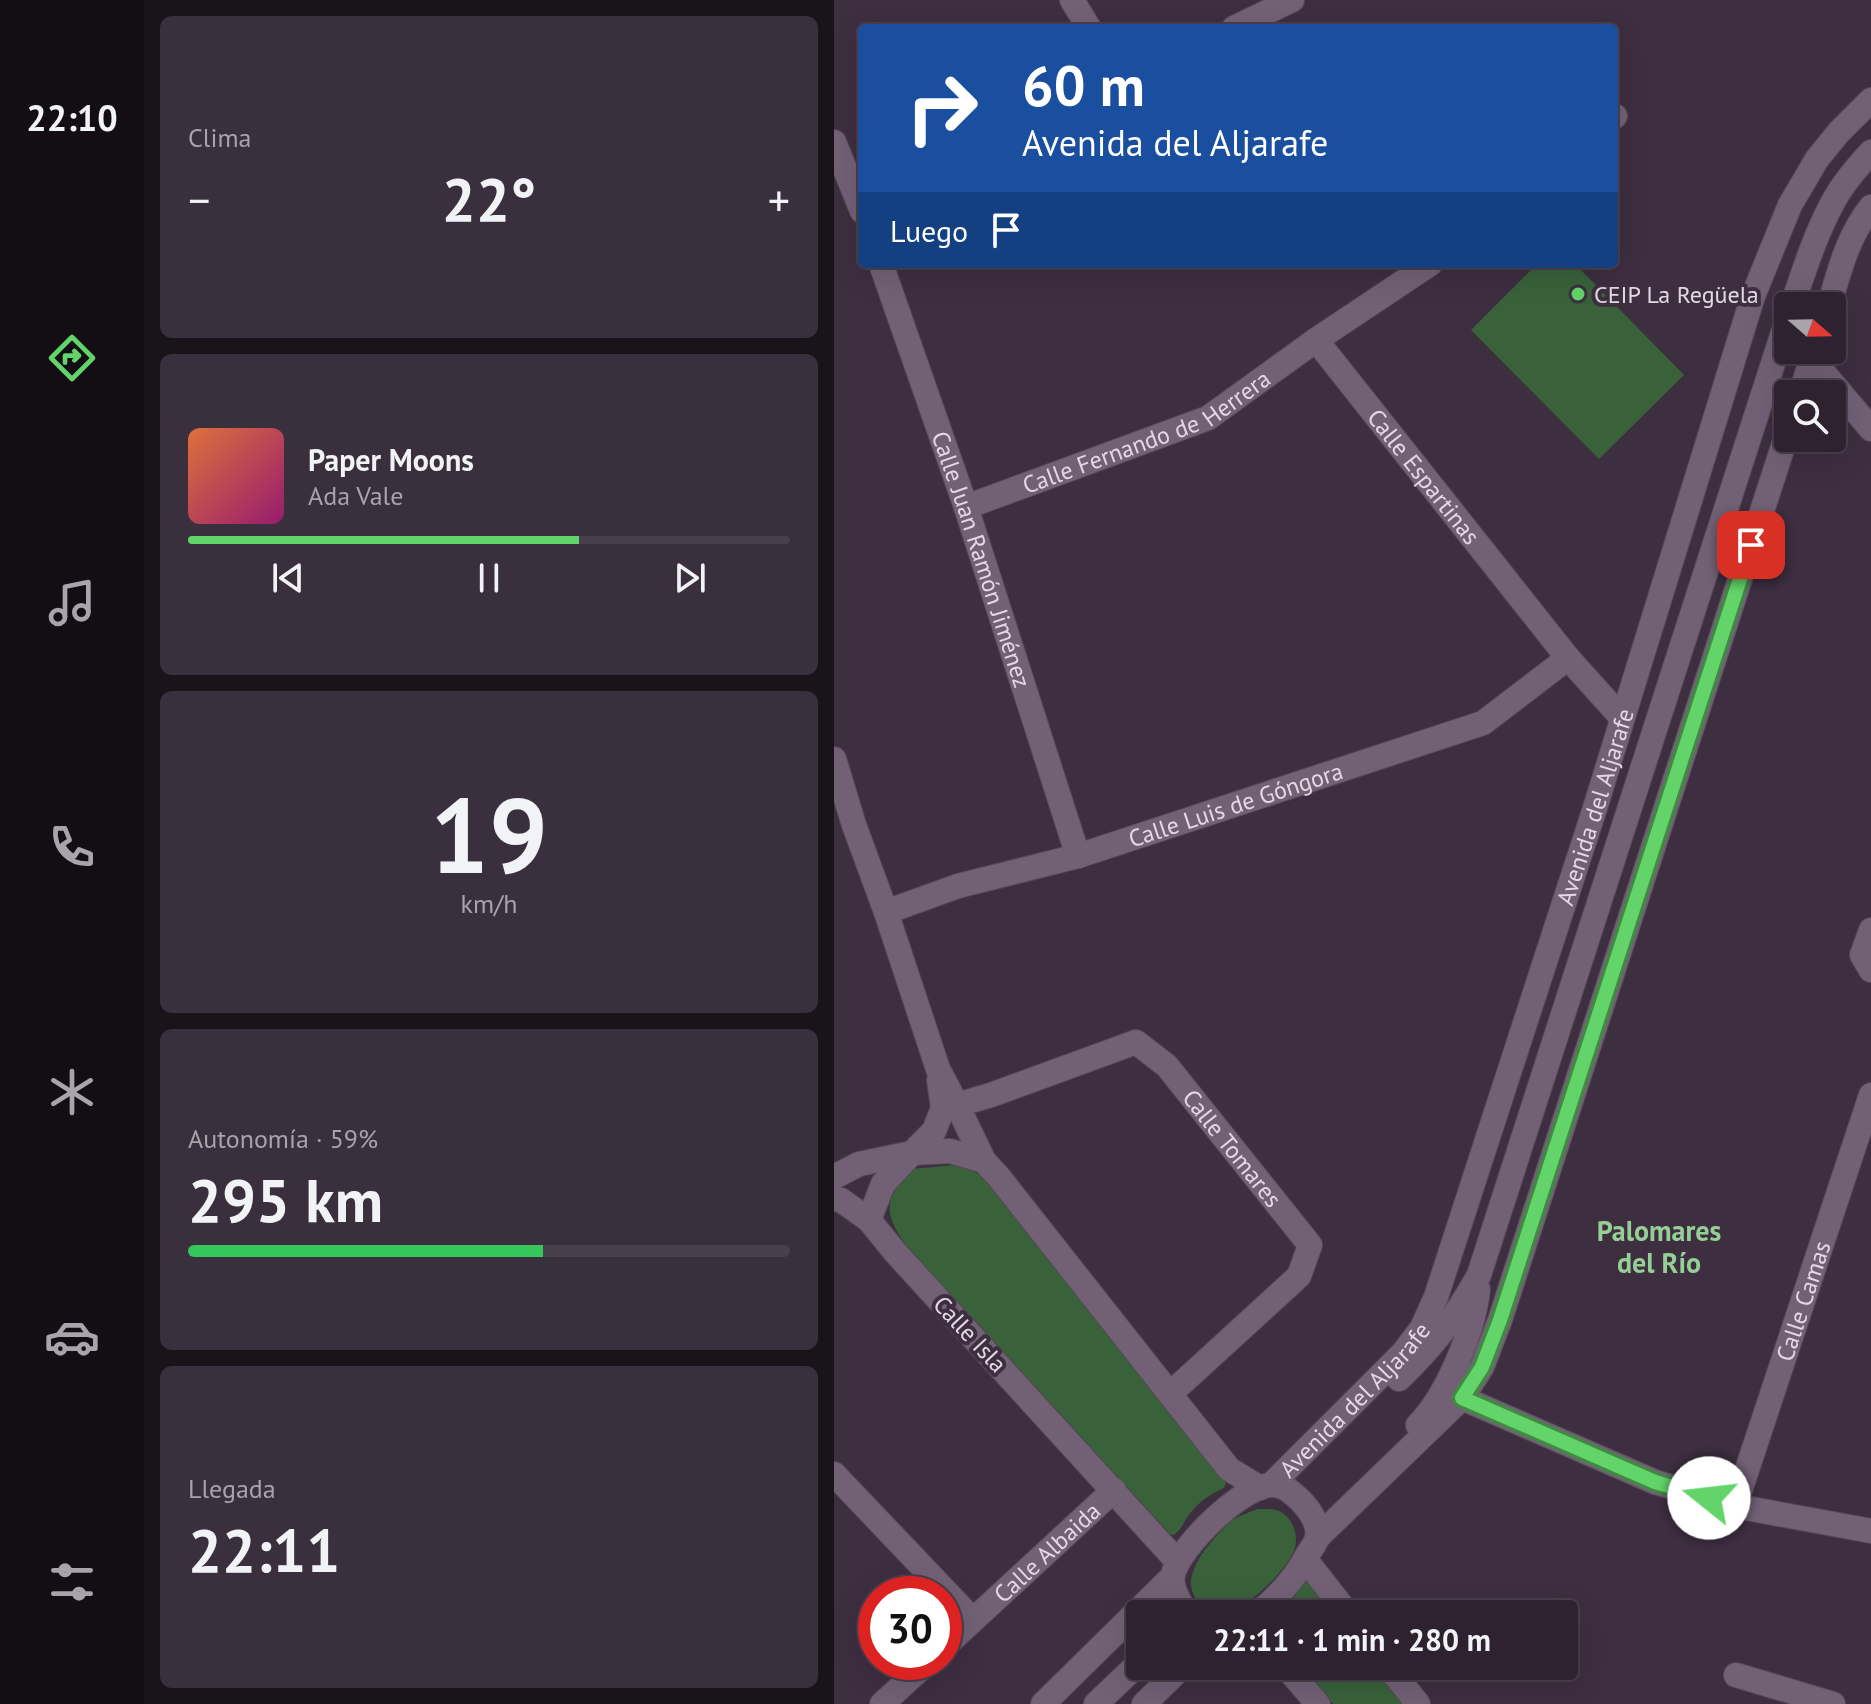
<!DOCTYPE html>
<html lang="es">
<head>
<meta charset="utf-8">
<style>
  body { margin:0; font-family:"PT Sans",sans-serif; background:#3a2f3c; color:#f1f3f6; height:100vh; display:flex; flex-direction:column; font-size:30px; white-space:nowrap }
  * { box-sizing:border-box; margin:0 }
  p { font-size:26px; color:#a7a4ab }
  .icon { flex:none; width:44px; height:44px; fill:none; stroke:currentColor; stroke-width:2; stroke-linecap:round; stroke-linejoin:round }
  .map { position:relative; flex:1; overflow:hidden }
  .drawer { display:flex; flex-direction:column; gap:16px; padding:16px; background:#19131a; width:690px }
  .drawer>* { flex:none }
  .banner { position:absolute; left:24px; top:24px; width:760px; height:244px; border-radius:8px; box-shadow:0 8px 32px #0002,0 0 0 2px #493f4c; background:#1a4fa0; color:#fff; overflow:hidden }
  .needle { width:52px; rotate:110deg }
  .controls { position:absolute; left:940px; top:292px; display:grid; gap:16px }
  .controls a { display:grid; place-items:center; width:72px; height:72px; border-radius:8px; background:#2e2230; box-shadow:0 8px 32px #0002,0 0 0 2px #493f4c; font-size:40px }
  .speed { position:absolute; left:24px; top:1576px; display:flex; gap:16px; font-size:40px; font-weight:700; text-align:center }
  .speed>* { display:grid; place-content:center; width:104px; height:104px; border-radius:50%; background:#2e2230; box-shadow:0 8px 32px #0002,0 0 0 2px #493f4c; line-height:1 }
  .speed .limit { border:12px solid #d22; background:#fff; color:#111 }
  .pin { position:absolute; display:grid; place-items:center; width:68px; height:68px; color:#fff; margin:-34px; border-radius:16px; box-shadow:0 4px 12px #0006 }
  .me { position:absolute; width:88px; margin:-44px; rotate:286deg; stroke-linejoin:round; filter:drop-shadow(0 0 6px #0008) }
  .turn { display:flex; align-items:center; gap:28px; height:168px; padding:0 32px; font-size:36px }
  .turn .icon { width:104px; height:104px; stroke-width:2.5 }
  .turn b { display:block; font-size:56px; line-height:68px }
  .then { display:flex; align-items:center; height:76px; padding:0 32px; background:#0003; gap:16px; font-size:30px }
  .big { font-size:60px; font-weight:700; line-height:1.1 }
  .drawer .card { flex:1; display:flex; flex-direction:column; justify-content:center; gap:12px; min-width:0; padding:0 28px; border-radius:12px; background:#3a2f3c }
  .drawer .dial { align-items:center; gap:0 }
  .dial b { font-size:104px; line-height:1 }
  .song { display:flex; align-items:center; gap:24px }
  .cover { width:96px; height:96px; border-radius:12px; background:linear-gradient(135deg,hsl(20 70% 55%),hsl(320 70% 35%)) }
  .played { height:8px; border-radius:4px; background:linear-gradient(90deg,#62d469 65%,#493f4c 65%) }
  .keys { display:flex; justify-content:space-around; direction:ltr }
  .heat { display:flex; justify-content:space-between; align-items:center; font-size:44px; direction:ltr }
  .charge { height:12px; border-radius:6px; background:linear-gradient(90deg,#34c759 59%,#493f4c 0) }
  .trip { position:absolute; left:292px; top:1600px; width:452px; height:80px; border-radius:8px; background:#2e2230; box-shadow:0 8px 32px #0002,0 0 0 2px #493f4c; font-weight:700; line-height:80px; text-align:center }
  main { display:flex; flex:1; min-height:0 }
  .tabs { display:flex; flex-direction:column; width:144px; justify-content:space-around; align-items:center; background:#120e13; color:#a7a4ab }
  .tabs .icon { width:56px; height:56px }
  .tabs .on { color:#62d469 }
  .tabs b { font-size:36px; color:#f1f3f6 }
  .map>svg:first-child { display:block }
  .green { fill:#39623a }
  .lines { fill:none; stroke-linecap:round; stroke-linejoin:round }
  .minor-casing { stroke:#564957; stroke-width:26 }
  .minor { stroke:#726175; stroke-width:24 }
  .route-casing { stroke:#408a44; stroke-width:20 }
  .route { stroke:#62d469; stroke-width:14 }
  .poi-dot { fill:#62d469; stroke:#3d2e40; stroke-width:3 }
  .labels { text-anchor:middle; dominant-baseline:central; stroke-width:8; stroke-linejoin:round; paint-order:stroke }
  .poi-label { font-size:24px; fill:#e3d9e4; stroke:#3d2e40; text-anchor:start }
  .street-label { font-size:24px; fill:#e3d9e4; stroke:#3d2e40 }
  .quarter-label { font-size:28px; font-weight:bold; fill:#95cf96; stroke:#3d2e40 }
</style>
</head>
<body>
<main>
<nav class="tabs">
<b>22:10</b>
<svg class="icon on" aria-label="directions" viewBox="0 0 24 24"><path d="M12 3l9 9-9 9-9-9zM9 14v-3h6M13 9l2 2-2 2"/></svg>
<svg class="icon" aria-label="music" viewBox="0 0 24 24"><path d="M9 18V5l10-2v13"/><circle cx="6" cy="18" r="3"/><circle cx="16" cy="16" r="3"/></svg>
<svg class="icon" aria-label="phone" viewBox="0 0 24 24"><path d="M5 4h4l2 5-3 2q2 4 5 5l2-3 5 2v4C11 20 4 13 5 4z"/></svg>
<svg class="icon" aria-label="climate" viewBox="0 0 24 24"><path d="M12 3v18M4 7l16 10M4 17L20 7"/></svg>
<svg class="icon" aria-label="car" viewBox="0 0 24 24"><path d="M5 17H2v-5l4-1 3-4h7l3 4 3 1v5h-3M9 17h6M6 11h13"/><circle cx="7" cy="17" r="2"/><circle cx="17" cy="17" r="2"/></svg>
<svg class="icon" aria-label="filters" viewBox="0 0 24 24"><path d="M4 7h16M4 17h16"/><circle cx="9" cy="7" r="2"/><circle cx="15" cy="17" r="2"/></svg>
</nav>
<section class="drawer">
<div class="card"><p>Clima</p>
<div class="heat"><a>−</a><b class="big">22°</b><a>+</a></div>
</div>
<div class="card">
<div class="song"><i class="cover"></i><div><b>Paper Moons</b><p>Ada Vale</p></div></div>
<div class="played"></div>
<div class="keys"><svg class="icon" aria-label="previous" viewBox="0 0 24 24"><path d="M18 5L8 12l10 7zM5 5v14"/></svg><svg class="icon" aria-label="pause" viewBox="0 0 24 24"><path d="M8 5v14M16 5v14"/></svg><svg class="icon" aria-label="next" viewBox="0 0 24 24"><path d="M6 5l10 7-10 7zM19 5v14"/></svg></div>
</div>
<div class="card dial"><b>19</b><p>km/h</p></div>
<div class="card"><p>Autonomía · 59%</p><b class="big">295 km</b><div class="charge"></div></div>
<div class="card"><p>Llegada</p><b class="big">22:11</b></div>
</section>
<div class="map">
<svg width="1037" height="1704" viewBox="0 0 1037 1704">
  <rect width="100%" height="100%" fill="#3d2e40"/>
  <!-- green -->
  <g class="green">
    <path d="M703 264H741L850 375 765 459 637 330Z"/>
    <path d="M121 1165C138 1168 146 1174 158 1186L393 1479 390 1488C374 1495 362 1504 352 1519 348 1526 346 1530 340 1535L336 1534 71 1244C48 1210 51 1198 78 1169Z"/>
    <path d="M423 1509C431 1509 439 1508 447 1512 462 1521 466 1541 458 1555 448 1573 423 1598 405 1607 386 1615 359 1609 357 1585 356 1580 359 1571 361 1567 366 1553 388 1528 400 1519 407 1515 416 1512 423 1509Z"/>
    <path d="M473 1577 503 1614H445L457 1602Z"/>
    <path d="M464 1666H541L570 1704H499Z"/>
  </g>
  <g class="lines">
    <defs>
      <g id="minor">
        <path d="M238 0 255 28"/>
        <path d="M400 28 458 0"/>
        <path d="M780 117 781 116"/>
        <path d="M0 142 28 211"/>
        <path id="s1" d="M47 264 132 507 244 856"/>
        <path d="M958 306C970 271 981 235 999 202 1009 183 1023 167 1037 152"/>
        <path d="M995 306C1005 272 1014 235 1037 207"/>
        <path id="s2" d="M482 340 734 658 788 718"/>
        <path d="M978 359 1037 429"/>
        <path d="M966 394 981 350"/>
        <path id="s3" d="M132 507 374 418 482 340 596 264"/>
        <path d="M0 759 20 825 52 912 104 1069 123 1105 150 1161"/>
        <path id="s4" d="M52 912 124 886 244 856 649 723 734 658"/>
        <path d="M1037 930 1028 955 1037 970"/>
        <path id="s5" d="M123 1105 157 1095 302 1042 333 1066 476 1245 465 1276 336 1394"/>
        <path d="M0 1177 25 1164 78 1153 100 1131 109 1108 105 1080"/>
        <path d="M0 1199 7 1200 35 1220"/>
        <path d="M565 1379C601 1344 621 1318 645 1275L954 317"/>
        <path d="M628 1398 821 1482 901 1506 1037 1531"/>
        <path d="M584 1425C613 1396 640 1330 644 1289"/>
        <path d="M0 1474 139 1620"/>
        <path id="s6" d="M438 1484 569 1353 588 1328 602 1297 761 808 919 296 956 205 983 159 1005 132 1037 100"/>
        <path id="s7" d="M901 1506 1037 1095"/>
        <path d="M483 1538 628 1398 648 1367 666 1320 954 431"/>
        <path d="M471 1559 514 1614"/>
        <path d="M343 1561 61 1252 35 1220 49 1184 78 1153 116 1151 150 1161 164 1176 395 1469 426 1488"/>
        <path d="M353 1614C346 1603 336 1588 339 1575 344 1548 411 1482 440 1485 452 1486 458 1493 466 1500 475 1509 486 1524 483 1538 482 1543 477 1549 474 1554 461 1579 444 1597 423 1614"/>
        <path id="s8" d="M110 1647 280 1490"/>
        <path d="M451 1666 484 1704"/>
        <path d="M554 1666 584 1704"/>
        <path d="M902 1675 999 1704"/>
        <path d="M48 1704 94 1662"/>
        <path d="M209 1704 337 1578"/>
        <path d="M262 1704 306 1662"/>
        <path d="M310 1704 349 1666"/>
      </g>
    </defs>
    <!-- minor casing -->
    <use href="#minor" class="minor-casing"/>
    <!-- minor -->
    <use href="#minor" class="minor"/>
  </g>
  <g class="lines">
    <defs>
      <path id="route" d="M875 1498 821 1482 628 1398 648 1367 666 1320 917 545"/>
    </defs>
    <!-- route casing -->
    <use href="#route" class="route-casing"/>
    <!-- route -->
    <use href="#route" class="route"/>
  </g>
  <!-- markers -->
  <circle class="poi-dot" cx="744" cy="294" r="8"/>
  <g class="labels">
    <!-- poi labels -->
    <g class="poi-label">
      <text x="760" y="294">CEIP La Regüela</text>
    </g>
    <!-- street labels -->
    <g class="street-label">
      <text stroke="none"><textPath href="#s3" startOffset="196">Calle Fernando de Herrera</textPath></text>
      <text stroke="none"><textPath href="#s2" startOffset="174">Calle Espartinas</textPath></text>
      <text stroke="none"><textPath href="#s1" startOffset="312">Calle Juan Ramón Jiménez</textPath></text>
      <text stroke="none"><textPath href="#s4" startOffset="366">Calle Luis de Góngora</textPath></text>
      <text stroke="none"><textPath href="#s6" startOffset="766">Avenida del Aljarafe</textPath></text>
      <text stroke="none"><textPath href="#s5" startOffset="334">Calle Tomares</textPath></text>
      <text stroke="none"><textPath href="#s7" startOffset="216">Calle Camas</textPath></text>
      <text transform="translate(136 1334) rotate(47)">Calle Isla</text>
      <text stroke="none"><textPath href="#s6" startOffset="118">Avenida del Aljarafe</textPath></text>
      <text stroke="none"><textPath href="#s8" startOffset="140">Calle Albaida</textPath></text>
    </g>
    <!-- quarter labels -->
    <g class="quarter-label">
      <text x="825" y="1230">Palomares<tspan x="825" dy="32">del Río</tspan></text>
    </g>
  </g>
</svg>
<div class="controls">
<a><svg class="needle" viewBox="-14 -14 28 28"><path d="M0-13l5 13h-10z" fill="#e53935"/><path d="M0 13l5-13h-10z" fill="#a7a4ab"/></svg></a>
<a><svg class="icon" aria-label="search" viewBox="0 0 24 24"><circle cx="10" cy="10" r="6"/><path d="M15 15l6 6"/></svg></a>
</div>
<div class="speed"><div class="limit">30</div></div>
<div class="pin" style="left:917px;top:545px;background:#d93025"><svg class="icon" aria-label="arrive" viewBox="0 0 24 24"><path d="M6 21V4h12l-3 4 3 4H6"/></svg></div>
<svg class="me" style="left:875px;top:1498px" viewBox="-20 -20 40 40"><circle r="19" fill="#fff"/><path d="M0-13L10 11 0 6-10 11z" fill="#62d469"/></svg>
<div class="trip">22:11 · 1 min · 280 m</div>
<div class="banner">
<div class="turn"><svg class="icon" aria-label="right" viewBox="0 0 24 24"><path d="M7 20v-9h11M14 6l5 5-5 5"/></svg><div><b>60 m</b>Avenida del Aljarafe</div></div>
<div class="then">Luego<svg class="icon" aria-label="arrive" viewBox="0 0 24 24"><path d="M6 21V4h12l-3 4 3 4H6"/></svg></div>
</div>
</div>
</main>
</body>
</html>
